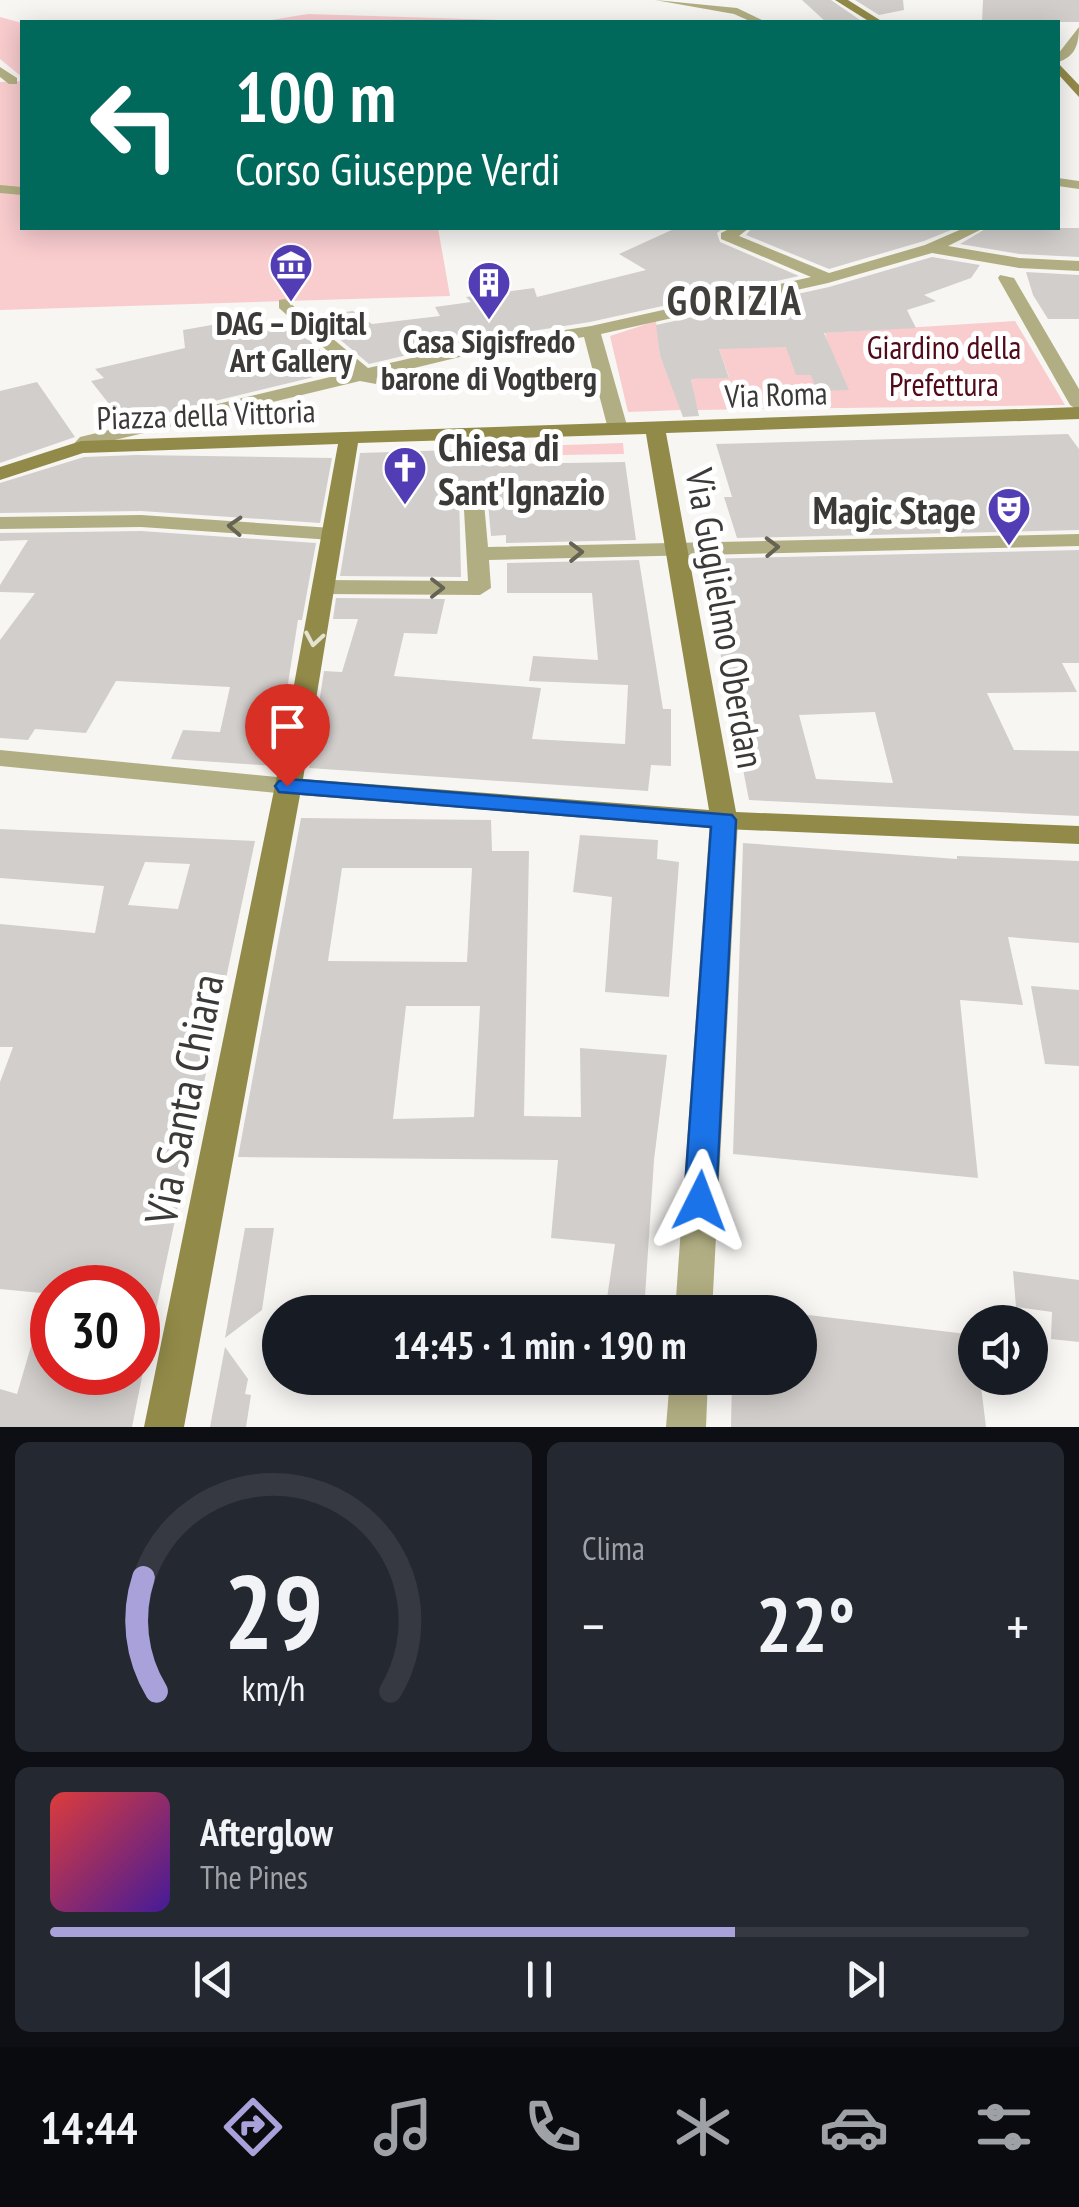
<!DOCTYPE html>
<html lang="it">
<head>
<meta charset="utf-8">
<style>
  body { margin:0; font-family:"PT Sans Narrow",sans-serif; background:#242831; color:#f1f3f6; height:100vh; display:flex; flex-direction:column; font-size:38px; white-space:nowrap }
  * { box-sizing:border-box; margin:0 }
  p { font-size:32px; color:#9ea1a6 }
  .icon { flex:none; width:55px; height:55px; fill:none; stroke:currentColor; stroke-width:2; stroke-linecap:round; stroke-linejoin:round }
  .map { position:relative; height:1427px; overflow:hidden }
  .sheet { display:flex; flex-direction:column; gap:15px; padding:15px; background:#0d0f14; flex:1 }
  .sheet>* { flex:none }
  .banner { position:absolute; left:20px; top:20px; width:1040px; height:210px; border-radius:0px; box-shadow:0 5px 25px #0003; background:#00695c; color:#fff; overflow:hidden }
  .tools { position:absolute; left:958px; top:1305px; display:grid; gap:20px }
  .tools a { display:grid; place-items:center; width:90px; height:90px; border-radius:50%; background:#171b24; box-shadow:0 5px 25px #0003; font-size:50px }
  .speed { position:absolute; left:30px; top:1265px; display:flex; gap:20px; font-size:50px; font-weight:700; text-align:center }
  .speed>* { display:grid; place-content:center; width:130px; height:130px; border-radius:50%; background:#171b24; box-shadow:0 5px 25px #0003; line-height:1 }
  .speed .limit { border:15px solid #d22; background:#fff; color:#111 }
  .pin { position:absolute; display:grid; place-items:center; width:85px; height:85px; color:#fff; margin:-102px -42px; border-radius:50% 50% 50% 0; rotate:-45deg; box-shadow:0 0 10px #0007 }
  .pin .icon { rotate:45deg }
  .me { position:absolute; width:110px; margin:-55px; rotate:3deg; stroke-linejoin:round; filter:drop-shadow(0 0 8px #0008) }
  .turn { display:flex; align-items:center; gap:35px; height:210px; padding:0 50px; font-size:45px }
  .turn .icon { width:130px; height:130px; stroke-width:2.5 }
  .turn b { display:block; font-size:70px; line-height:85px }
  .big { font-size:75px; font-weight:600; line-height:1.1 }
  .sheet .widget { flex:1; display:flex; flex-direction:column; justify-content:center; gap:15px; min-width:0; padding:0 35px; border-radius:15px; background:#242831 }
  .sheet .dial { align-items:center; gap:0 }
  .dial svg { height:260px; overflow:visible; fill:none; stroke:#363941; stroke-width:7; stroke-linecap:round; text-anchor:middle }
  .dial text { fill:#f1f3f6; stroke:none }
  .song { display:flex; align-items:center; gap:30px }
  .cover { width:120px; height:120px; border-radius:15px; background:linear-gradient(135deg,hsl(0 70% 55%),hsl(260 70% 35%)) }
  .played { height:10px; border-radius:5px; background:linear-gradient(90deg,#a9a1d9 70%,#363941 70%) }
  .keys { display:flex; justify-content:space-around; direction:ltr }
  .heat { display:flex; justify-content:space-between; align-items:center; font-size:55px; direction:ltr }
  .sheet .tiles { flex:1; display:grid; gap:15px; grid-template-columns:1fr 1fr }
  .widget:last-child { grid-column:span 2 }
  .trip { position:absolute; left:262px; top:1295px; width:555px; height:100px; border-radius:50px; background:#171b24; box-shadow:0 5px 25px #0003; font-weight:600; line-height:100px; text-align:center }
  .tabs { display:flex; height:160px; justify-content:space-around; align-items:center; background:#090b0e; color:#9ea1a6 }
  .tabs .icon { width:70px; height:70px }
  .tabs .selected { color:#a9a1d9 }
  .tabs b { font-size:45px; color:#f1f3f6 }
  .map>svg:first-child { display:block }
  .green { fill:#f9ccce }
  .building { fill:#d2cecc; fill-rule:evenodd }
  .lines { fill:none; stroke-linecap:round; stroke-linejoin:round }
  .street { fill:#b2ae83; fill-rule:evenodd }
  .secondary { fill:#918a48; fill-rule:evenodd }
  .oneway { stroke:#656353 }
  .oneway2 { stroke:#e4e2d1 }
  .route { fill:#1a73e8; stroke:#114b97; stroke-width:2.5 }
  .labels { text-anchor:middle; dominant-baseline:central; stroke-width:10; stroke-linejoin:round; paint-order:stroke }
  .far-poi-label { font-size:32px; font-weight:bold; fill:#3b3a39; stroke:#fff }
  .far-park-label { font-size:32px; fill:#500a1a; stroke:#fff }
  .far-street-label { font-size:32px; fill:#3b3a39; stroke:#fff }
  .poi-label { font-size:38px; font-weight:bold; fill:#3b3a39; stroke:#fff; text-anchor:start }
  .street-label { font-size:38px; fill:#3b3a39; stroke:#fff }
  .far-district-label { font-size:40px; font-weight:bold; letter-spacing:2.5px; fill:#413f3c; stroke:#fff }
  .near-street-label { font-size:45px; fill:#3b3a39; stroke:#fff }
</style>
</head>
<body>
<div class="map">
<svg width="1079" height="1427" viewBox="0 0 1079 1427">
  <rect width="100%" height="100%" fill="#f8f6f3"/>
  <!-- green -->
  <g class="green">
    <path d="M308 14 562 22H259Z"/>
    <path d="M0 17 22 23V77L0 59Z"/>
    <path d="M22 81V228H438L450 296 0 310V82Z"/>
    <path d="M656 321 660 356 681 410 628 412 610 336Z"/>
    <path d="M1015 321 1065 405 697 410 691 379 729 377 719 349 827 340 825 333Z"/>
    <path d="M623 443 624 454 482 456 480 448Z"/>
  </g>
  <!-- building -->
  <g class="building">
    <path d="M802 0H831L860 20 826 22Z"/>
    <path d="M855 0H903L904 10 879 15Z"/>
    <path d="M983 0H1079V22H982Z"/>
    <path d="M676 228H724L717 233 720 242 799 276 590 322 467 341 369 364 312 316 353 311 372 324 440 316 435 307 471 302 466 297 534 288 537 297 646 270 619 254Z"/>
    <path d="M752 228H956L924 241 829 269 746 235Z"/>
    <path d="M987 228H1079V257L1019 254 960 244Z"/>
    <path d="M932 257 980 265 971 278 924 295 936 301 907 310 916 328 824 333 849 390 817 391 811 375H796L786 347 719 349 729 378 691 379 699 416 683 417 660 356 656 325 829 287Z"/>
    <path d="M1026 272 1079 275V319H1048L1033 295Z"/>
    <path d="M263 316 268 322 286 320 343 370 124 423 91 381 104 378 95 369 185 348 183 330Z"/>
    <path d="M37 382 75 437 0 463V391Z"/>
    <path d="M1068 434 1079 449V530L737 538 724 497H732L716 444Z"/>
    <path d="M453 450 454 465 625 462 636 540 506 543V535L491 536 487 492 471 483 459 492 461 577 340 576 360 453Z"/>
    <path d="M136 455 332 458 320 523 141 511 0 513V483L84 457Z"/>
    <path d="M141 531 316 543 302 620H298L275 766 171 759 183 730 220 732 230 687 116 681 86 733 35 729 28 740 0 738V640L35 593 0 592V585L28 540 0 541V533Z"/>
    <path d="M1079 550V663H1062L1077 692 987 693 1014 750 1079 751V816L749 800 702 559ZM875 712 893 783 816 779 799 715Z"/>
    <path d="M639 560 663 709H671V766L651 765 648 791 309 768 324 671 342 672 358 619H333L336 598 445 599 437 634 404 633 394 676 541 688 532 739 625 744 628 685 529 681 533 656 598 660 592 593H507V563Z"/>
    <path d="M301 818 491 820 492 851H529L524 1116 581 1117 580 1048 667 1055 654 1160 644 1312H605L615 1244 551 1238 558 1160 238 1157ZM342 868H472L467 962 328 961ZM406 1006H480L474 1117 393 1119Z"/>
    <path d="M0 829 255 841 148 1348 138 1347V1288H52V1294L0 1289V1082L13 1047H0V924L95 933 104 886 0 878ZM145 862 190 864 178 909 128 905Z"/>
    <path d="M580 835 658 840 657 859 679 862 669 997 605 992 612 897 573 892Z"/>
    <path d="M743 843 957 859V856L1079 861V943L1008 937 1023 1005 960 1000 978 1178 733 1154Z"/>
    <path d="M1031 986 1079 990V1066L1045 1064Z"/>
    <path d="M245 1228H274L262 1310 225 1338Z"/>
    <path d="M1013 1271 1079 1280V1342L1051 1339 1052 1312 1016 1307Z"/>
    <path d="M46 1295 52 1296V1372H143L132 1427H0V1389L17 1394Z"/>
    <path d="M800 1314 975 1335V1378H980L986 1427H731L732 1378H800Z"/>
    <path d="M225 1347 248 1379 245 1394 251 1395 246 1427H210Z"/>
  </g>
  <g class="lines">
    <!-- street -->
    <g class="street">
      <path d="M655 0 737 8 766 22H752L734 14Z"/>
      <path d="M1079 27C1079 44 1075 57 1058 62V54Z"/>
      <path d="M0 67 17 78V84H9L0 77Z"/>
      <path d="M1058 178 1079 181V189L1058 186Z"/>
      <path d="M0 185 22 187V195L0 193Z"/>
      <path d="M731 228H749L739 236 829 273 925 245 964 228H984L948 246 1019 258 1079 261V271L1019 268 932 253 828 283 601 334 628 429 618 435 608 429 584 337 468 355 377 377 376 384 360 381 94 445 81 453 71 447 80 437 351 372 279 308V300L285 299 368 368 468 345 591 326 811 277 721 239V233Z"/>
      <path d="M1000 275 1014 278 1079 389V411L1070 405 998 278Z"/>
      <path d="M473 486 483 492 488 547 1079 534V546L489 560 491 588 480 595 323 594 312 587 323 580 468 581 463 492Z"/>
      <path d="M141 515 332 528 343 534 332 540 141 527 0 529V517Z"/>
      <path d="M0 750 287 778 300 786 287 794 0 766Z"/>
      <path d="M724 811 734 814 738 820 712 1312H675L710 820 714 814Z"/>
      <path d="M670 1378H708L706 1427H666Z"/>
    </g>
    <!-- secondary -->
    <g class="secondary">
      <path d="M835 0H848L883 22H870Z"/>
      <path d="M1058 63 1079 85V97L1058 74Z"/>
      <path d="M1079 407V419L666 433 736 812 1079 826V844L724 829 300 795 184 1427H144L281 756 338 444 83 453 0 480V467L81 441ZM646 434 709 810 303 779 358 443Z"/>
    </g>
  </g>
  <!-- one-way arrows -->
  <defs><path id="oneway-chevron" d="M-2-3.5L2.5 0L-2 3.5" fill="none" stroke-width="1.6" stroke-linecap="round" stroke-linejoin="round" transform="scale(2.5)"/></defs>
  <g class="oneway">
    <use href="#oneway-chevron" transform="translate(235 526) rotate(-177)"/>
    <use href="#oneway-chevron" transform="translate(772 547) rotate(-2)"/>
    <use href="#oneway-chevron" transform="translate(576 552) rotate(-1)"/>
    <use href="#oneway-chevron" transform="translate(437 588)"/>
  </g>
  <use class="oneway2" href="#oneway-chevron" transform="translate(314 639) rotate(100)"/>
  <!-- route -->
  <path class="route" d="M287 779 732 815 736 820 716 1201 711 1210 700 1214 689 1210 684 1201 711 827 279 792 275 786 279 781Z"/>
  <!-- icons -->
  <defs>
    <symbol id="museum-pin" viewBox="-11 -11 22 30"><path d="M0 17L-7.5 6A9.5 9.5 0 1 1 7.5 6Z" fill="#523db5" stroke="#fff"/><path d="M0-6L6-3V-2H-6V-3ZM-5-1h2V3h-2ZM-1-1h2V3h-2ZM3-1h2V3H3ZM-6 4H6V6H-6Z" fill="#fff"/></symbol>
    <symbol id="building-pin" viewBox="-11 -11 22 30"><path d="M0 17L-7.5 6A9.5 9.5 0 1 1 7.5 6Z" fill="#523db5" stroke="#fff"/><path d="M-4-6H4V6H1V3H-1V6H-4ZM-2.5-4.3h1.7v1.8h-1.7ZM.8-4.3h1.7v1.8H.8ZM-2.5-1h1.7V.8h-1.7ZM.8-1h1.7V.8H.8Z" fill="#fff"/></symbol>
    <symbol id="church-pin" viewBox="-11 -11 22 30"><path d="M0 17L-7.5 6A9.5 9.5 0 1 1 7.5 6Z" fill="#523db5" stroke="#fff"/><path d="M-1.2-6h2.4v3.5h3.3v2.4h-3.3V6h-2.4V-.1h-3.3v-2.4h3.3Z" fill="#fff"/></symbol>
    <symbol id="theatre-pin" viewBox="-11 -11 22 30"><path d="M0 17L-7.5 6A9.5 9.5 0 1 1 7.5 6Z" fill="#523db5" stroke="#fff"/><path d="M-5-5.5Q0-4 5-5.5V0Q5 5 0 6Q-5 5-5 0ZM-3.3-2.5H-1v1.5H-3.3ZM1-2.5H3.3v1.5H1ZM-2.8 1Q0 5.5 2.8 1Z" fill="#fff"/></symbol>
  </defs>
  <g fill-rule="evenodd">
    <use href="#museum-pin" x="266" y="240" width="50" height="68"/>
    <use href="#building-pin" x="464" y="258" width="50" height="68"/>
    <use href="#church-pin" x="380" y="443" width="50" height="68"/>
    <use href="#theatre-pin" x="984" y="484" width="50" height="68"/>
  </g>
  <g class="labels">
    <!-- far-poi labels -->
    <g class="far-poi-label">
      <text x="291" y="323">DAG – Digital<tspan x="291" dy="37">Art Gallery</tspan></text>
      <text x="489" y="341">Casa Sigisfredo<tspan x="489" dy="37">barone di Vogtberg</tspan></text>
    </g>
    <!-- far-park labels -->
    <g class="far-park-label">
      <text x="944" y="347">Giardino della<tspan x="944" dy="37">Prefettura</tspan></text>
    </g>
    <!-- far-street labels -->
    <g class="far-street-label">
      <text transform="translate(776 394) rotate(-2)">Via Roma</text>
      <text transform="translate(206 414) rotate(-2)">Piazza della Vittoria</text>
    </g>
    <!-- poi labels -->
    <g class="poi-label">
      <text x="438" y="446">Chiesa di<tspan x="438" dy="44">Sant'Ignazio</tspan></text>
      <text x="976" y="509" text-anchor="end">Magic Stage</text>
    </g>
    <!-- street labels -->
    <g class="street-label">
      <text transform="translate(726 618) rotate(80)">Via Guglielmo Oberdan</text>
    </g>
    <!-- far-district labels -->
    <g class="far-district-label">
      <text x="735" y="300">GORIZIA</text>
    </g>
    <!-- near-street labels -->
    <g class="near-street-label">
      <text transform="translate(183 1099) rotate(-79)">Via Santa Chiara</text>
    </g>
  </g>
</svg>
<div class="tools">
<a><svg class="icon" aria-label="sound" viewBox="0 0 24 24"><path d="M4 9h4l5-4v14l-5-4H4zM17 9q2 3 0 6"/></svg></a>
</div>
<div class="speed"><div class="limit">30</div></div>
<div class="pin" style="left:287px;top:786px;background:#d93025"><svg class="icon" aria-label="arrive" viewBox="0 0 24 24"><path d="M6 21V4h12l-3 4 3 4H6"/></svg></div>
<svg class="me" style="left:700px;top:1201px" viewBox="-20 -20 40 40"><path d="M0-17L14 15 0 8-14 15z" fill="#1a73e8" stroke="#fff" stroke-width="4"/></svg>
<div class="trip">14:45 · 1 min · 190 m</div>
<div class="banner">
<div class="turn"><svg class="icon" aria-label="left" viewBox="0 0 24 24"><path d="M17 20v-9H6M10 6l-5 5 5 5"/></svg><div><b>100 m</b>Corso Giuseppe Verdi</div></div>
</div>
</div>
<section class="sheet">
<div class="tiles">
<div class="widget dial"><svg viewBox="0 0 100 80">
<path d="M14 69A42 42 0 1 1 86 69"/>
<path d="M14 69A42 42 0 0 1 10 34" stroke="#a9a1d9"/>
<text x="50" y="56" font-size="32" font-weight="700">29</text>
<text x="50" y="72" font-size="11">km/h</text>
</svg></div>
<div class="widget"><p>Clima</p>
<div class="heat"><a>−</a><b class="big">22°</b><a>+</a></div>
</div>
<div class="widget">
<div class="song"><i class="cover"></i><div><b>Afterglow</b><p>The Pines</p></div></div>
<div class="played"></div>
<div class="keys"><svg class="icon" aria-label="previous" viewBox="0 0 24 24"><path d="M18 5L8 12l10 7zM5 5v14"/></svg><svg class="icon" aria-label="pause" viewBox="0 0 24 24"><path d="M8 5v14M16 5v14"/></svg><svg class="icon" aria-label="next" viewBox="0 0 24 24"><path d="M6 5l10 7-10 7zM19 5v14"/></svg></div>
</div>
</div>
</section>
<nav class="tabs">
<b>14:44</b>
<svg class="icon selected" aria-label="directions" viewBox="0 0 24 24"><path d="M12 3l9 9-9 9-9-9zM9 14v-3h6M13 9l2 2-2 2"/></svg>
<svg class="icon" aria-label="music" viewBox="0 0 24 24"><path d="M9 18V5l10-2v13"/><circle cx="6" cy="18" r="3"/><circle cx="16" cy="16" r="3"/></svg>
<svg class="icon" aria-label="phone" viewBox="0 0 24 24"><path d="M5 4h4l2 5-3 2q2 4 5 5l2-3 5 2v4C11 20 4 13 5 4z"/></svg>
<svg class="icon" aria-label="climate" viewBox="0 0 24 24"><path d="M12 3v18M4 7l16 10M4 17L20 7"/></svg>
<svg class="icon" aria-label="car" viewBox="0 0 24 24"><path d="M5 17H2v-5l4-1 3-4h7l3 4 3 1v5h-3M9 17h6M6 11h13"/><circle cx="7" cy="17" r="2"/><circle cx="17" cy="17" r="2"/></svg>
<svg class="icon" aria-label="filters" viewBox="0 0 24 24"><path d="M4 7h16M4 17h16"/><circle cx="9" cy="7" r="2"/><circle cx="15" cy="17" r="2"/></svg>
</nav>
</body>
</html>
